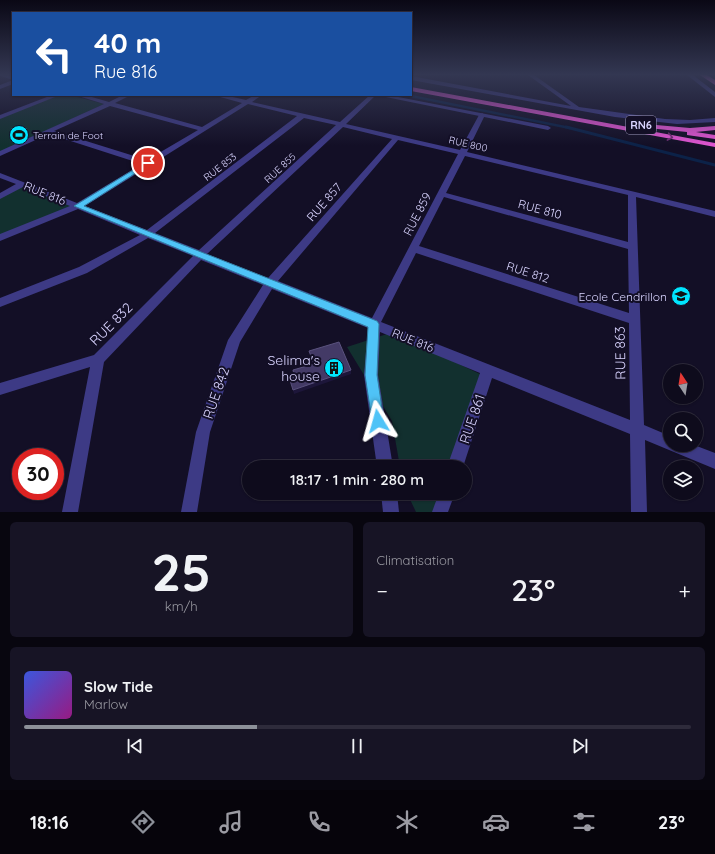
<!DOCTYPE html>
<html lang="fr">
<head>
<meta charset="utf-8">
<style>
  body { margin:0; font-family:Quicksand,sans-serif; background:#171425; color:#f1f3f6; height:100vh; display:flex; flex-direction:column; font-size:15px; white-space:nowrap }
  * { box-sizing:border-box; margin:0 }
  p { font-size:13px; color:#9b9ba3 }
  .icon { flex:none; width:22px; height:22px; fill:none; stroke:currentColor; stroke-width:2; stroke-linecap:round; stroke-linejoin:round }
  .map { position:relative; height:512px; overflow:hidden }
  .drawer { display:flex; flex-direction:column; gap:10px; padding:10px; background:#08060f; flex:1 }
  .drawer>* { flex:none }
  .guide { position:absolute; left:12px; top:12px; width:400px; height:84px; border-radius:0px; box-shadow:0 1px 3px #0004,0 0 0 1px #2e2b3b; background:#1a4fa0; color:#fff; overflow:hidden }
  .needle { width:26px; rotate:348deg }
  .fabs { position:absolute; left:663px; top:364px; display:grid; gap:8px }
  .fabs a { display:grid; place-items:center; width:40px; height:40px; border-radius:50%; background:#0e0b1c; box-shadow:0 1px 3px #0004,0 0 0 1px #2e2b3b; font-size:20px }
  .speed { position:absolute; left:12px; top:448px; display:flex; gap:8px; font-size:20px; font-weight:700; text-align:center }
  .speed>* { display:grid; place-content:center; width:52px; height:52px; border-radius:50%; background:#0e0b1c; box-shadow:0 1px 3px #0004,0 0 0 1px #2e2b3b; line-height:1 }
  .speed .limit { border:6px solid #d22; background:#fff; color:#111 }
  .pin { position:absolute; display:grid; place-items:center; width:34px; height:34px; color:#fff; margin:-17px; border:2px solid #fff; border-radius:50%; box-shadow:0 1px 4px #0007 }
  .me { position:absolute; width:44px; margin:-22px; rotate:352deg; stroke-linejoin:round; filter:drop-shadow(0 0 3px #0008) }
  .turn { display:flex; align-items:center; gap:14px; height:84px; padding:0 16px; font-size:18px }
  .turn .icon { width:52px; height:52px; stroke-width:2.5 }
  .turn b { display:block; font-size:28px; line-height:34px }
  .big { font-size:30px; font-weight:600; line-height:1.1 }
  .drawer .widget { flex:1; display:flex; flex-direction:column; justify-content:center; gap:6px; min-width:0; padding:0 14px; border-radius:6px; background:#171425 }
  .drawer .dial { align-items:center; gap:0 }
  .dial b { font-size:52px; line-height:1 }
  .song { display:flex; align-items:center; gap:12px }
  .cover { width:48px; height:48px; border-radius:6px; background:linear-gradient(135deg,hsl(230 70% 55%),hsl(310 70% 35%)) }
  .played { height:4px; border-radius:2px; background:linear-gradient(90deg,#8c9099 35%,#2e2b3b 35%) }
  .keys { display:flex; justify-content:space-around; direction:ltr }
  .heat { display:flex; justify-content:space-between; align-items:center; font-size:22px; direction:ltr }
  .drawer .tiles { flex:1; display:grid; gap:10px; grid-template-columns:1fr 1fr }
  .widget:last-child { grid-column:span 2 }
  .trip { position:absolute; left:242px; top:460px; width:230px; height:40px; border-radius:20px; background:#0e0b1c; box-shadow:0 1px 3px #0004,0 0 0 1px #2e2b3b; font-weight:600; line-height:40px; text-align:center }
  .dock { display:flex; height:64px; justify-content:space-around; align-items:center; background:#06040b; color:#9b9ba3 }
  .dock .icon { width:28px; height:28px }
  .dock .selected { color:#8c9099 }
  .dock b { font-size:18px; color:#f1f3f6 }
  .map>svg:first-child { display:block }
  .green { fill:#12302f }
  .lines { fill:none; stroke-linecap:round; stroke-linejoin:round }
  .stream-far1 { stroke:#0c2248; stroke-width:2.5 }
  .stream { stroke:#0c2248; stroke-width:3 }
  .minor { fill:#3d3a85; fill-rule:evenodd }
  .tertiary { fill:#3d3a85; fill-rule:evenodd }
  .trunk { fill:#e055d1; fill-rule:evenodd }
  .shaded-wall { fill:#1d163a }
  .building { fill:#433a66; stroke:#5a527e }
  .oneway { stroke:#6f2e73 }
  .route { fill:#4fc3f7; stroke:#337fa1 }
  .labels { text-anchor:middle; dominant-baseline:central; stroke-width:4; stroke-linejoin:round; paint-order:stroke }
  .far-poi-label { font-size:10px; fill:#d9d4ff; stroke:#130f26; text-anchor:start }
  .far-street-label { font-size:10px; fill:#d9d4ff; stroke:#130f26 }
  .shield { fill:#130f26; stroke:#9e99be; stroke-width:1 }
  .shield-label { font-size:11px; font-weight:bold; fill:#d9d4ff }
  .street-label { font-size:12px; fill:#d9d4ff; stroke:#130f26 }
  .poi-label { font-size:12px; fill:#d9d4ff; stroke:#130f26; text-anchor:end }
  .near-street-label { font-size:14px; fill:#d9d4ff; stroke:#130f26 }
  .near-poi-label { font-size:14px; fill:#d9d4ff; stroke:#130f26; text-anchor:end }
</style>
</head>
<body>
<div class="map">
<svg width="715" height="512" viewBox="0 0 715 512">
  <rect width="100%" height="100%" fill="#130f26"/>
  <!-- green -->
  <g class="green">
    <path d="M59 95H70L104 104 0 152V118Z"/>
    <path d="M25 184 77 205 0 237V196Z"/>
    <path d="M390 333 415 343 484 376 455 467H400L392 421 347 347Z"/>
    <path d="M407 493H446L440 512H416Z"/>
  </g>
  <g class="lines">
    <!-- stream-far1 -->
    <path class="stream-far1" d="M406 95 570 128"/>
    <!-- stream -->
    <path class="stream" d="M566 127 715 165"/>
    <!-- minor -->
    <g class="minor">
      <path d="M0 75 13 76V80L1 76Z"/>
      <path d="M528 75H534L579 107 665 119 690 120 715 118V122L677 124 615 117 411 80V76L571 106Z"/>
      <path d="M687 75H693L715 92V97Z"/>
      <path d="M13 80V84L0 89V85Z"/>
      <path d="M52 95H60L0 119V115Z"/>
      <path d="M75 95H85L109 102 123 95H131L115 103 202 127 242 103 213 95H224L246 100 255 95H262L252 102 340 122 370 95H376L346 124 460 150 479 115 482 113 485 115 467 152 715 211V217L636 197 644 425 670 436V445H694L715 453V469L645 440 647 512H631L630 434 492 378 463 467H447L480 373 380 332 378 375 393 467H377L364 375 368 328 272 289 240 342 210 432 197 512H181L196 432 228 340 263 285 201 260 104 362 78 512H62L90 367 0 395V383L94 355 193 256 148 238 87 273 0 307V298L79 267 140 235 78 209 0 241V234L70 206 23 187 0 199V193L16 184 0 178V173L77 203 142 164 49 134 0 156V151L104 104ZM248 104 297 116 147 230 85 206ZM110 106 198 130 147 160 54 131ZM304 118 336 125 199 250 155 233ZM343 127 392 139 268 278 207 254ZM398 140 458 154 372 318 278 281ZM465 156 628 195V242L446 193ZM444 197 628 249 629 313 419 246ZM416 253 629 323 630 420 381 322Z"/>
      <path d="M381 493H397L399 512H383Z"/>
      <path d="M439 493H455L448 512H432Z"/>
    </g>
    <!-- tertiary -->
    <path class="tertiary" d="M376 95H388L548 126 551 128 548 130Z"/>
    <!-- trunk -->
    <g class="trunk">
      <path d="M700 75H707L715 80V85Z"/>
      <path d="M411 87 715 143V147L411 91Z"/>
      <path d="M645 124 690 128 715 126V130L696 132 715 135V139L687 135V132L648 128 644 126Z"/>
    </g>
  </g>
  <!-- shaded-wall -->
  <path class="shaded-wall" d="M351 370V374L294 394 293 390Z"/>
  <!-- building -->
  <path class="building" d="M339 342 351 370 293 390 289 377 294 375 293 370 314 364 309 351Z"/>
  <!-- one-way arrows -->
  <defs><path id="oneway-chevron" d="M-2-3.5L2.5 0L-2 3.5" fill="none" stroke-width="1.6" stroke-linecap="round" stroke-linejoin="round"/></defs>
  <use class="oneway" href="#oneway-chevron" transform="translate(670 137) rotate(11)"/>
  <!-- sky -->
  <linearGradient id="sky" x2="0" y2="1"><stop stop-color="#0a0815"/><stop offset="0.51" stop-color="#333752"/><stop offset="1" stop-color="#333752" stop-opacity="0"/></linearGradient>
  <rect width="715" height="146" fill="url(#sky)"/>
  <!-- route -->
  <path class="route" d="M148 161 150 162V164L84 206 377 321 379 324 377 375 384 421 383 425 378 427 373 425 372 421 365 375 368 327 74 206Z"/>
  <!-- icons -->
  <defs>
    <symbol id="stadium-disc" viewBox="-11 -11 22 22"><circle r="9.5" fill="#00e5ff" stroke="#130f26"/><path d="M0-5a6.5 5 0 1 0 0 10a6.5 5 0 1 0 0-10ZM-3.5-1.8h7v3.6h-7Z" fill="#111"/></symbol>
    <symbol id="school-disc" viewBox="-11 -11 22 22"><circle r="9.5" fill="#00e5ff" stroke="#130f26"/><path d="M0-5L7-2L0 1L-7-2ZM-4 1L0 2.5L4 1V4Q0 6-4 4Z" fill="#111"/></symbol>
    <symbol id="building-disc" viewBox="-11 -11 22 22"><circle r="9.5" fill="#00e5ff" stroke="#130f26"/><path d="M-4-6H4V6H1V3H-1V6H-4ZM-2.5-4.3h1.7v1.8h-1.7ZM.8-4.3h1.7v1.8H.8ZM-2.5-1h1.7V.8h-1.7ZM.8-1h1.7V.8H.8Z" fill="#111"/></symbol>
  </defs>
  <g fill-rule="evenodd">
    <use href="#stadium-disc" x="8" y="124" width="22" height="22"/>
    <use href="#school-disc" x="670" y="285" width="22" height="22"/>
    <use href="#building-disc" x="323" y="357" width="22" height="22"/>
  </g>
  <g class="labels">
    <!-- far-poi labels -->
    <g class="far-poi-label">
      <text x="33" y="135">Terrain de Foot</text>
    </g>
    <!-- far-street labels -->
    <g class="far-street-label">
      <text transform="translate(468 144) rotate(13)">RUE 800</text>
      <text transform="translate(220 167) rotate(-38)">RUE 853</text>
      <text transform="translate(280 168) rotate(-43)">RUE 855</text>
    </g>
    <!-- shield labels -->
    <rect class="shield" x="626" y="116" width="30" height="18" rx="3"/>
    <g class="shield-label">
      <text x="641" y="125">RN6</text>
    </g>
    <!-- street labels -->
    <g class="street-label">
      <text transform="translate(45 193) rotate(22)">RUE 816</text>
      <text transform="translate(324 202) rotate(-49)">RUE 857</text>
      <text transform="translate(540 209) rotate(15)">RUE 810</text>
      <text transform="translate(417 214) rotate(-63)">RUE 859</text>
      <text transform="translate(528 272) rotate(18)">RUE 812</text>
      <text transform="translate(413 340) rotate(22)">RUE 816</text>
    </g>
    <!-- poi labels -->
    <g class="poi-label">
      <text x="667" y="296">Ecole Cendrillon</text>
    </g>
    <!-- near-street labels -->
    <g class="near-street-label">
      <text transform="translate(111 324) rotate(-45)">RUE 832</text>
      <text transform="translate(620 353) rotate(-91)">RUE 863</text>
      <text transform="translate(216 393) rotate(-71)">RUE 842</text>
      <text transform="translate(472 419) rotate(-71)">RUE 861</text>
    </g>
    <!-- near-poi labels -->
    <g class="near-poi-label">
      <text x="320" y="360">Selima's<tspan x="320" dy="16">house</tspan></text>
    </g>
  </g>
</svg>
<div class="fabs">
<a><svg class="needle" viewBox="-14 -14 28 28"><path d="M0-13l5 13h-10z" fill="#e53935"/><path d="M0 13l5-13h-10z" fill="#9b9ba3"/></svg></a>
<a><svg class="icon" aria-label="search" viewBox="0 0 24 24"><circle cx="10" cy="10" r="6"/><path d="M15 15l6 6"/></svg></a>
<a><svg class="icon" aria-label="layers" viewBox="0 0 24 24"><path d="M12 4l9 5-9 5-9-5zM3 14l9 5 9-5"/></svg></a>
</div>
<div class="speed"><div class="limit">30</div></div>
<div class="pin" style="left:148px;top:163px;background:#d93025"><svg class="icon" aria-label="arrive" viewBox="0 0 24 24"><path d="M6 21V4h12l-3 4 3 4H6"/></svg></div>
<svg class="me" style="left:378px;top:421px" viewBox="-20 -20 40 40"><path d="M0-17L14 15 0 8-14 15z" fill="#4fc3f7" stroke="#fff" stroke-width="4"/></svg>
<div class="trip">18:17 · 1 min · 280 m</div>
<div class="guide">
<div class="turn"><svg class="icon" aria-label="left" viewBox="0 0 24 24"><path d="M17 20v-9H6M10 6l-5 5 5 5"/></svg><div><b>40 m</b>Rue 816</div></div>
</div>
</div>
<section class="drawer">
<div class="tiles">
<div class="widget dial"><b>25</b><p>km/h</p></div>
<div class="widget"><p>Climatisation</p>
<div class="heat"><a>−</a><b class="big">23°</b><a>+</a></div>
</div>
<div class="widget">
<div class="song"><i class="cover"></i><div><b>Slow Tide</b><p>Marlow</p></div></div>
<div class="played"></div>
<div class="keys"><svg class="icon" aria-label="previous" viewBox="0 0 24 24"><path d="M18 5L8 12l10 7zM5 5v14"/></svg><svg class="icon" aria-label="pause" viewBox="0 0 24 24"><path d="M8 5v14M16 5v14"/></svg><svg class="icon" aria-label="next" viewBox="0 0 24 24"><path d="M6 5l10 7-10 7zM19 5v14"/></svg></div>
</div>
</div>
</section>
<nav class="dock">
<b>18:16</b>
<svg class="icon selected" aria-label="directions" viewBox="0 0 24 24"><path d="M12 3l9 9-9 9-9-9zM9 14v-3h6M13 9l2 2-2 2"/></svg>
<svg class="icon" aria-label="music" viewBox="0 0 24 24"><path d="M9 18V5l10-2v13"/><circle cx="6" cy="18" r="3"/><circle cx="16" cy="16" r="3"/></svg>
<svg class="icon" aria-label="phone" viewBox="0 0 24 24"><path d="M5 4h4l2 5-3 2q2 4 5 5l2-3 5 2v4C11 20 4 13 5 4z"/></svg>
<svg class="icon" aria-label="climate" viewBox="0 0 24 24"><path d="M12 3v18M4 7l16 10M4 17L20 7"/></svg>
<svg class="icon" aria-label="car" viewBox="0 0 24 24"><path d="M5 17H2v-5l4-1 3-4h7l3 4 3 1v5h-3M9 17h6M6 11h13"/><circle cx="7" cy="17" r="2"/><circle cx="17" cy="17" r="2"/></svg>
<svg class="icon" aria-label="filters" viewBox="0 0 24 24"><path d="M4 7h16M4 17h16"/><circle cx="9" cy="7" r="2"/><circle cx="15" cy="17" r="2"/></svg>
<b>23°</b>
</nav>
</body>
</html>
